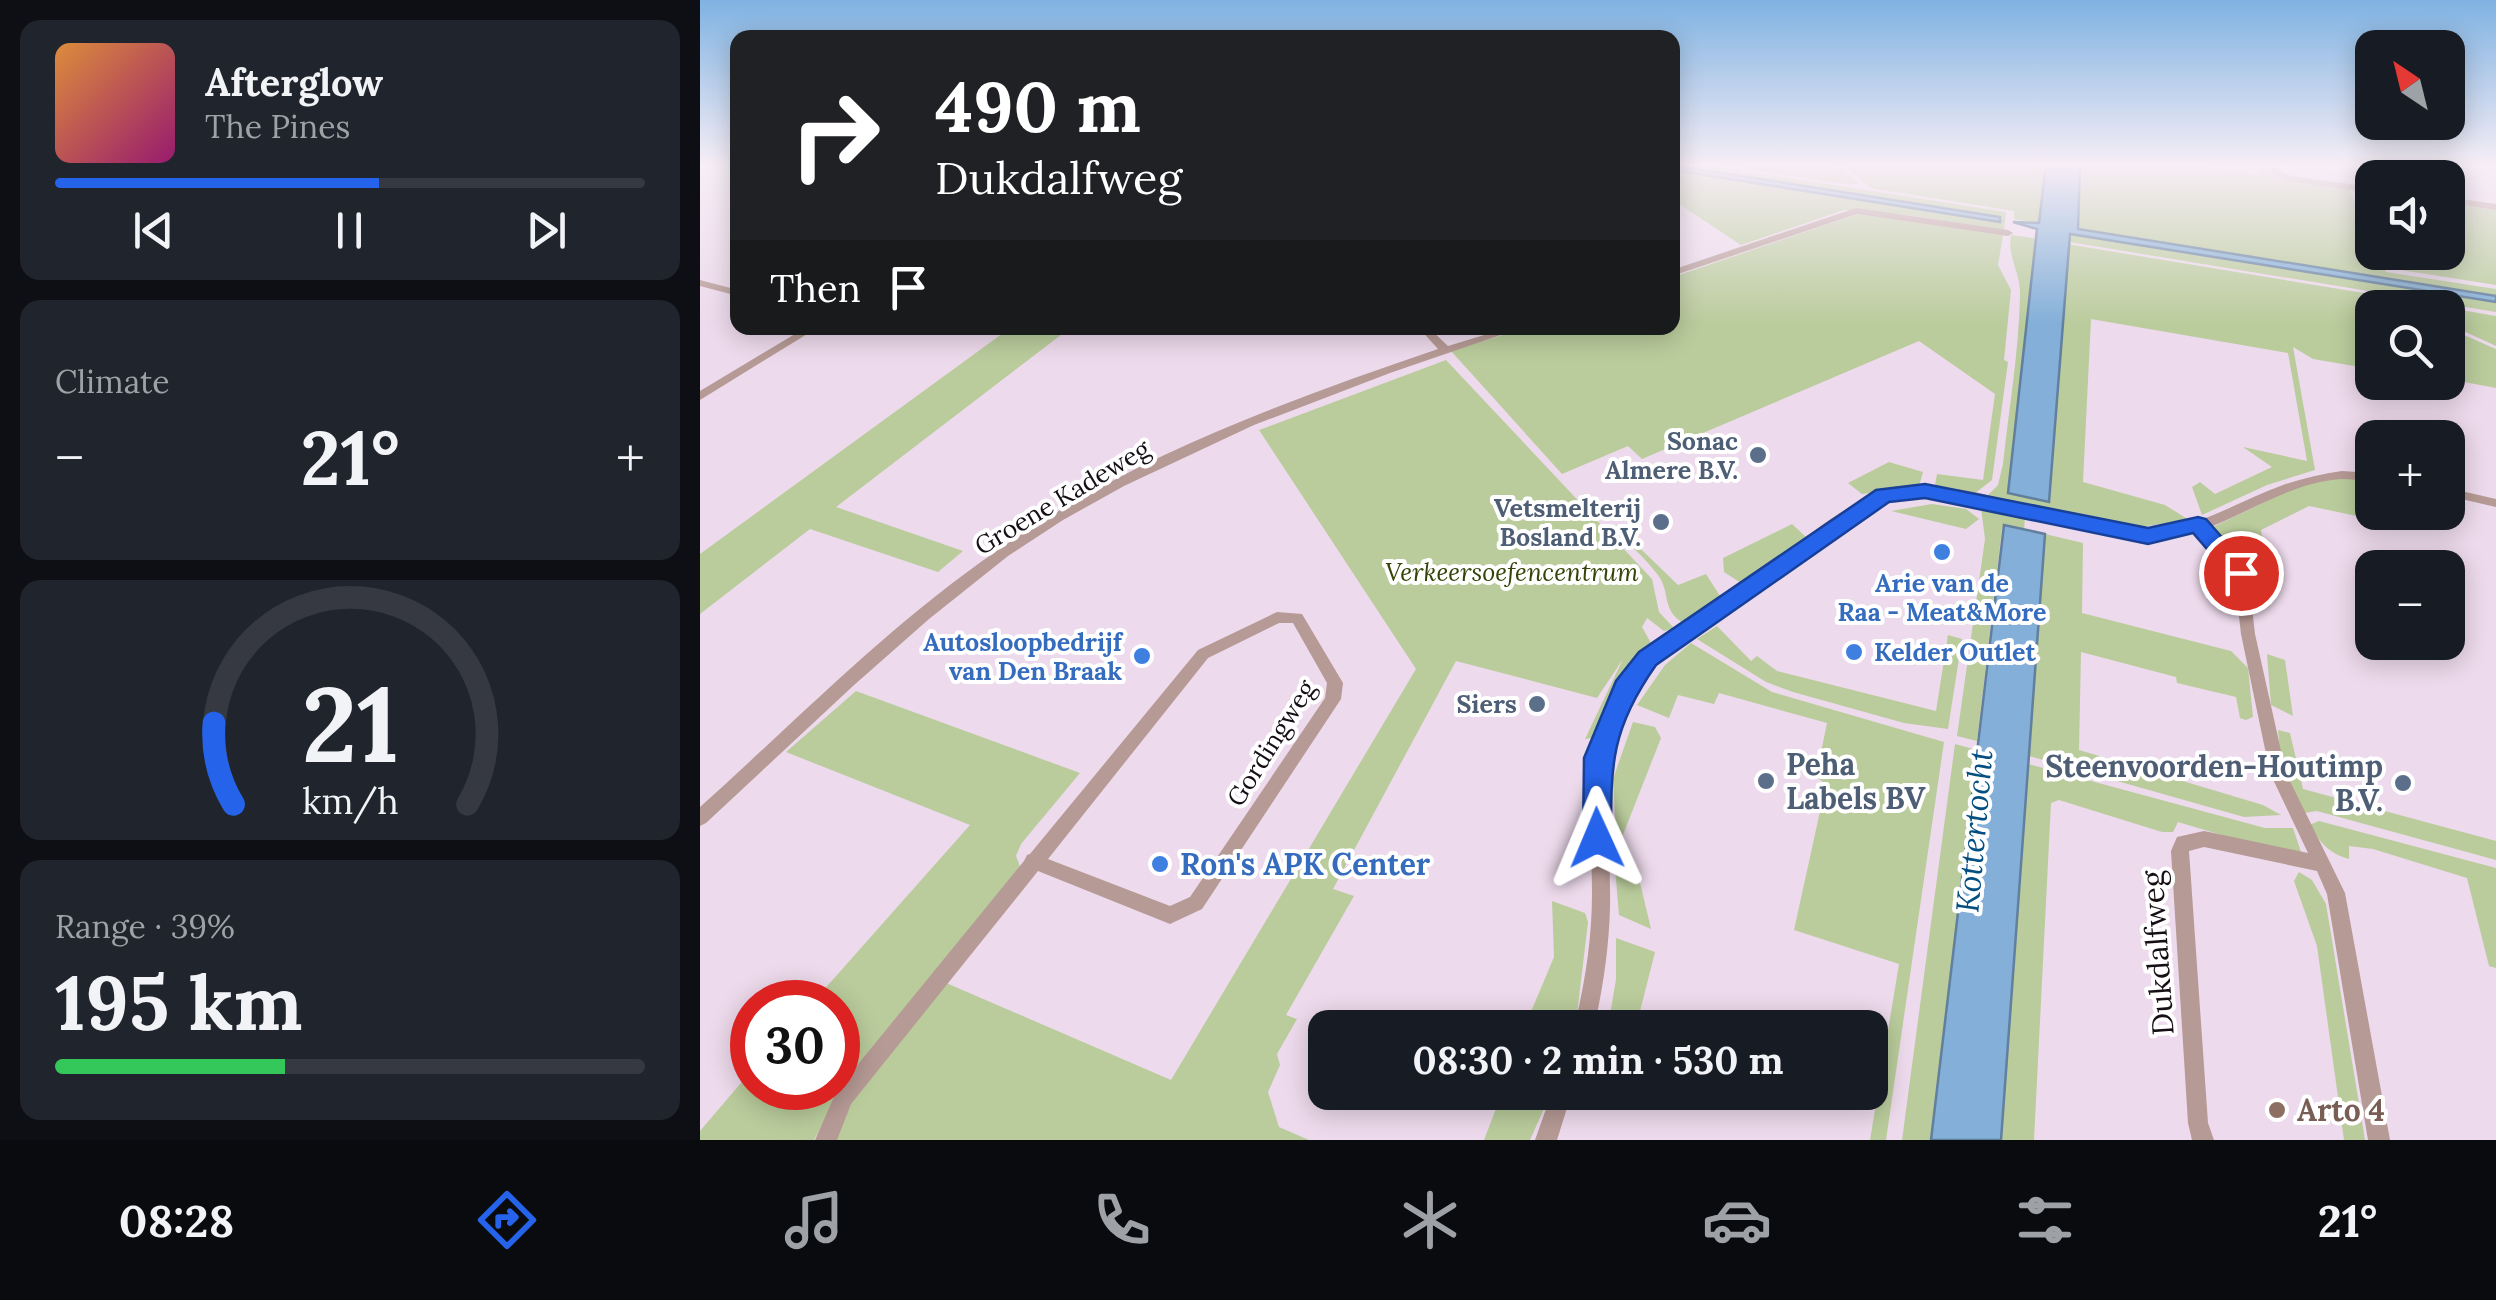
<!DOCTYPE html>
<html lang="en">
<head>
<meta charset="utf-8">
<style>
  body { margin:0; font-family:Lora,serif; background:#20242c; color:#f1f3f6; height:100vh; display:flex; flex-direction:column; font-size:38px; white-space:nowrap }
  * { box-sizing:border-box; margin:0 }
  p { font-size:32px; color:#9ea1a6 }
  .icon { flex:none; width:55px; height:55px; fill:none; stroke:currentColor; stroke-width:2; stroke-linecap:round; stroke-linejoin:round }
  .map { position:relative; flex:1; overflow:hidden }
  .panel { display:flex; flex-direction:column; gap:20px; padding:20px; background:#0d0f14; width:700px }
  .panel>* { flex:none }
  .banner { position:absolute; left:30px; top:30px; width:950px; height:305px; border-radius:20px; box-shadow:0 5px 25px #0003; background:#202124; color:#fff; overflow:hidden }
  .needle { width:65px; rotate:325deg }
  .tools { position:absolute; left:1655px; top:30px; display:grid; gap:20px }
  .tools a { display:grid; place-items:center; width:110px; height:110px; border-radius:20px; background:#171b24; box-shadow:0 5px 25px #0003; font-size:50px }
  .speed { position:absolute; left:30px; top:980px; display:flex; gap:20px; font-size:50px; font-weight:700; text-align:center }
  .speed>* { display:grid; place-content:center; width:130px; height:130px; border-radius:50%; background:#171b24; box-shadow:0 5px 25px #0003; line-height:1 }
  .speed .limit { border:15px solid #d22; background:#fff; color:#111 }
  .pin { position:absolute; display:grid; place-items:center; width:85px; height:85px; color:#fff; margin:-42px; border:5px solid #fff; border-radius:50%; box-shadow:0 2px 10px #0007 }
  .me { position:absolute; width:110px; margin:-55px; rotate:359deg; stroke-linejoin:round; filter:drop-shadow(0 0 8px #0008) }
  .turn { display:flex; align-items:center; gap:35px; height:210px; padding:0 40px; font-size:45px }
  .turn .icon { width:130px; height:130px; stroke-width:2.5 }
  .turn b { display:block; font-size:70px; line-height:85px }
  .then { display:flex; align-items:center; height:95px; padding:0 40px; background:#0003; gap:20px; font-size:38px }
  .big { font-size:75px; font-weight:700; line-height:1.1 }
  .panel .card { flex:1; display:flex; flex-direction:column; justify-content:center; gap:15px; min-width:0; padding:0 35px; border-radius:20px; background:#20242c }
  .panel .dial { align-items:center; gap:0 }
  .dial svg { height:260px; overflow:visible; fill:none; stroke:#363941; stroke-width:7; stroke-linecap:round; text-anchor:middle }
  .dial text { fill:#f1f3f6; stroke:none }
  .song { display:flex; align-items:center; gap:30px }
  .cover { width:120px; height:120px; border-radius:15px; background:linear-gradient(135deg,hsl(30 70% 55%),hsl(320 70% 35%)) }
  .played { height:10px; border-radius:5px; background:linear-gradient(90deg,#2563eb 55%,#363941 55%) }
  .keys { display:flex; justify-content:space-around; direction:ltr }
  .heat { display:flex; justify-content:space-between; align-items:center; font-size:55px; direction:ltr }
  .charge { height:15px; border-radius:8px; background:linear-gradient(90deg,#34c759 39%,#363941 0) }
  .trip { position:absolute; left:608px; top:1010px; width:580px; height:100px; border-radius:20px; background:#171b24; box-shadow:0 5px 25px #0003; font-weight:700; line-height:100px; text-align:center }
  .tabs { display:flex; height:160px; justify-content:space-around; align-items:center; background:#090b0e; color:#9ea1a6 }
  .tabs .icon { width:70px; height:70px }
  .tabs .selected { color:#2563eb }
  .tabs b { font-size:45px; color:#f1f3f6 }
  main { display:flex; flex:1; min-height:0 }
  .map>svg:first-child { display:block }
  .green { fill:#bacc9c }
  .water { fill:#83afd8; stroke:#627f9e; stroke-width:2.5 }
  .lines { fill:none; stroke-linecap:round; stroke-linejoin:round }
  .minor { fill:#b69a95; fill-rule:evenodd }
  .route { fill:#2563eb; stroke:#184099; stroke-width:2.5 }
  .service-dot { fill:#5c6f8a; stroke:#fff; stroke-width:4 }
  .shop-dot { fill:#3f7fe0; stroke:#fff; stroke-width:4 }
  .education-dot { fill:#8d6e63; stroke:#fff; stroke-width:4 }
  .labels { text-anchor:middle; dominant-baseline:central; stroke-width:8; stroke-linejoin:round; paint-order:stroke }
  .service-label { font-size:25px; font-weight:bold; fill:#4e5e75; stroke:#fff; text-anchor:end }
  .street-label { font-size:25px; fill:#150f15; stroke:#fff }
  .park-label { font-size:25px; font-style:italic; fill:#334406; stroke:#fff }
  .shop-label { font-size:25px; font-weight:bold; fill:#366cbe; stroke:#fff }
  .near-service-label { font-size:30px; font-weight:bold; fill:#4e5e75; stroke:#fff; text-anchor:start }
  .near-shop-label { font-size:30px; font-weight:bold; fill:#366cbe; stroke:#fff; text-anchor:start }
  .near-street-label { font-size:30px; fill:#150f15; stroke:#fff }
  .near-education-label { font-size:30px; font-weight:bold; fill:#785e54; stroke:#fff; text-anchor:start }
  .near-water-label { font-size:32px; font-style:italic; fill:#044f82; stroke:#fff }
</style>
</head>
<body>
<main>
<section class="panel">
<div class="card">
<div class="song"><i class="cover"></i><div><b>Afterglow</b><p>The Pines</p></div></div>
<div class="played"></div>
<div class="keys"><svg class="icon" aria-label="previous" viewBox="0 0 24 24"><path d="M18 5L8 12l10 7zM5 5v14"/></svg><svg class="icon" aria-label="pause" viewBox="0 0 24 24"><path d="M8 5v14M16 5v14"/></svg><svg class="icon" aria-label="next" viewBox="0 0 24 24"><path d="M6 5l10 7-10 7zM19 5v14"/></svg></div>
</div>
<div class="card"><p>Climate</p>
<div class="heat"><a>−</a><b class="big">21°</b><a>+</a></div>
</div>
<div class="card dial"><svg viewBox="0 0 100 80">
<path d="M14 69A42 42 0 1 1 86 69"/>
<path d="M14 69A42 42 0 0 1 8 44" stroke="#2563eb"/>
<text x="50" y="56" font-size="32" font-weight="700">21</text>
<text x="50" y="72" font-size="11">km/h</text>
</svg></div>
<div class="card"><p>Range · 39%</p><b class="big">195 km</b><div class="charge"></div></div>
</section>
<div class="map">
<svg width="1796" height="1140" viewBox="0 0 1796 1140">
  <rect width="100%" height="100%" fill="#eddaec"/>
  <!-- green -->
  <g class="green">
    <path d="M973 164H999L1306 212 1304 231 1214 216 1144 210 1041 245 973 200 972 170 1300 222Z"/>
    <path d="M1015 164H1134L1160 184H1144Z"/>
    <path d="M1143 164H1346L1339 223 1314 219V211L1170 188Z"/>
    <path d="M1380 164H1481L1560 175 1558 164H1566L1568 171 1584 179 1649 189 1672 241V252L1677 253 1686 272 1796 289V296L1377 229Z"/>
    <path d="M1748 203 1796 210V285L1688 268 1684 258 1694 259 1692 253 1748 252Z"/>
    <path d="M1158 214 1303 235 1298 265 1311 290 1304 360 1308 362 1292 480 1274 494 1239 489 1235 485 1237 474 1283 480 1295 394 1219 341 942 459 928 446 862 474 751 351 825 328H972L973 277Z"/>
    <path d="M1369 234 1796 302V312L1369 242Z"/>
    <path d="M1311 235 1335 238 1308 493 1349 501 1367 244 1670 294 1702 307 1672 308V369L1613 359 1593 347 1615 470 1567 485 1502 515 1492 487 1500 482 1515 494 1572 467 1543 447 1607 461 1588 353 1391 319 1383 482 1465 505 1489 520 1425 529 1286 497 1298 485 1303 464C1309 408 1319 351 1320 295 1321 273 1307 258 1311 235Z"/>
    <path d="M1686 297 1796 316V346L1748 324V308L1710 307Z"/>
    <path d="M310 328H370L136 507 263 551 238 572 110 529 0 614V554Z"/>
    <path d="M1748 328 1796 349V388L1748 379Z"/>
    <path d="M746 360 952 579 959 612 974 628 964 631 947 618 942 627 952 645C924 672 912 702 898 737L885 739 923 659 897 698 756 661 633 889 654 896 586 1015 597 1019 577 1054 580 1065 568 1092 579 1127 609 1140H135C151 1081 207 1029 244 982L471 1080 716 669 559 430Z"/>
    <path d="M1189 462 1223 472 1219 486 1162 494 1148 483Z"/>
    <path d="M1659 476 1672 479 1668 484 1676 520 1609 506 1561 530 1568 573 1548 568 1513 527 1608 481Z"/>
    <path d="M1232 504 1266 509 1279 519 1266 529 1191 511Z"/>
    <path d="M1281 508 1325 518 1324 530 1304 525 1302 529 1277 741 1257 736 1285 539Z"/>
    <path d="M1092 524 1107 538 1041 583 1024 572 1023 558Z"/>
    <path d="M916 525 978 585 1006 574 1020 596 983 623C961 609 971 593 958 575 945 558 928 543 913 527Z"/>
    <path d="M1345 534 1383 543 1382 613 1531 651 1548 668 1553 717 1546 720 1540 718 1536 697 1477 683 1476 677 1381 652 1379 750 1563 805 1581 815 1544 817 1329 756Z"/>
    <path d="M1017 626 1051 661 1057 656 1077 671 1236 711 1248 635 1262 639 1248 729 1204 723 1093 692 1066 682 997 639Z"/>
    <path d="M991 643 1072 692 1244 742 1186 1140H1170L1199 964 1094 930 1126 784 1116 777 1127 723 1019 693 1014 704 978 695 969 718 937 705 965 665Z"/>
    <path d="M1567 654 1585 660 1593 716 1571 705Z"/>
    <path d="M156 691 380 773 321 844 316 856 321 869 135 1100 114 1140H0V1131L52 1070V1088H138V1002H113L270 825 86 752Z"/>
    <path d="M933 722 955 727 961 738 917 850 913 779Z"/>
    <path d="M1578 730 1590 733 1603 789 1796 841V860L1617 811 1604 813 1582 774Z"/>
    <path d="M1255 744 1277 750 1231 1140H1202Z"/>
    <path d="M1328 764 1565 828H1593L1601 852 1565 848 1478 822 1473 832H1462L1359 800 1351 803 1334 1140H1301Z"/>
    <path d="M1619 821 1796 868V968L1789 966 1767 878 1673 849 1649 846V859C1628 853 1621 843 1609 825Z"/>
    <path d="M915 868 938 874 951 929 919 915Z"/>
    <path d="M1599 872 1612 880 1626 904 1665 1140H1644L1617 946 1594 881Z"/>
    <path d="M852 901 885 913 888 922 876 1023C861 1033 844 1025 828 1019L854 957Z"/>
    <path d="M916 938 955 952 936 1027H908L916 979Z"/>
    <path d="M802 1093H851L830 1140H784Z"/>
  </g>
  <!-- water -->
  <g class="water">
    <path d="M1346 164H1380L1378 229 1796 296V302L1370 234 1349 502 1308 493 1337 229 1313 222 1339 223Z"/>
    <path d="M972 165 1300 217V222L973 170Z"/>
    <path d="M1304 525 1345 534 1301 1140H1231Z"/>
  </g>
  <g class="lines">
    <!-- minor -->
    <g class="minor">
      <path d="M1569 164H1577L1578 170 1591 176 1672 187V193L1589 181 1571 173Z"/>
      <path d="M1748 197 1796 204V210L1748 203Z"/>
      <path d="M1156 208 1308 230 1313 233 1308 236 1157 214 972 276V270Z"/>
      <path d="M0 280 38 290V296L0 286Z"/>
      <path d="M105 328H117L0 400V391Z"/>
      <path d="M719 328H729L748 346 807 328H821L690 373 554 425 424 486 363 520 308 556 229 619 153 686 6 823 0 826V807C97 720 190 624 298 550 431 457 586 401 738 349Z"/>
      <path d="M1642 471 1672 473V481C1662 481 1651 479 1641 479 1594 482 1551 511 1508 528L1548 573 1555 634 1586 773 1645 893 1690 1140H1668L1627 894 1617 871 1504 847 1489 851 1508 1123 1514 1140H1492L1488 1123 1471 851 1477 837 1504 831 1608 853 1570 773 1541 634 1534 574 1496 531C1403 560 1327 500 1237 496 1170 492 1128 536 1078 573 1038 603 988 625 954 661 888 733 912 819 910 907 909 948 903 988 894 1028H874C885 983 892 939 892 893 892 833 883 772 904 714 930 641 1005 611 1063 569 1098 545 1130 514 1169 498 1191 489 1213 486 1236 487 1309 490 1376 534 1449 531 1498 529 1538 501 1583 485 1603 478 1622 474 1642 471Z"/>
      <path d="M1748 488 1796 499V507L1748 496Z"/>
      <path d="M577 612 602 614 643 683 641 699 502 909 470 924 338 871 151 1104 137 1140H115L137 1090 324 861 327 855 330 854 498 650ZM579 623H593L627 683 625 698 490 897 470 906 348 859 508 658Z"/>
      <path d="M852 1092H872L857 1140H835Z"/>
    </g>
  </g>
  <!-- sky -->
  <linearGradient id="sky" x2="0" y2="1"><stop stop-color="#7fb2e2"/><stop offset="0.51" stop-color="#f7eef6"/><stop offset="1" stop-color="#f7eef6" stop-opacity="0"/></linearGradient>
  <rect width="1796" height="324" fill="url(#sky)"/>
  <!-- route -->
  <path class="route" d="M1225 484 1448 528 1498 517 1506 519 1553 573 1541 581 1533 579 1493 533 1448 544 1225 498 1189 502 956 665C911 729 911 763 911 838L907 847 897 851 887 847 883 838 884 758 916 681 939 652 1176 490Z"/>
  <!-- markers -->
  <g class="service-dot">
    <circle cx="1058" cy="455" r="10"/>
    <circle cx="961" cy="522" r="10"/>
    <circle cx="837" cy="704" r="10"/>
    <circle cx="1066" cy="781" r="10"/>
    <circle cx="1703" cy="783" r="10"/>
  </g>
  <g class="shop-dot">
    <circle cx="1242" cy="552" r="10"/>
    <circle cx="1154" cy="652" r="10"/>
    <circle cx="442" cy="656" r="10"/>
    <circle cx="460" cy="864" r="10"/>
  </g>
  <circle class="education-dot" cx="1577" cy="1110" r="10"/>
  <g class="labels">
    <!-- service labels -->
    <g class="service-label">
      <text x="1038" y="441">Sonac<tspan x="1038" dy="29">Almere B.V.</tspan></text>
      <text x="941" y="508">Vetsmelterij<tspan x="941" dy="29">Bosland B.V.</tspan></text>
      <text x="817" y="704">Siers</text>
    </g>
    <!-- street labels -->
    <g class="street-label">
      <text transform="translate(362 497) rotate(-31)">Groene Kadeweg</text>
      <text transform="translate(571 743) rotate(-58)">Gordingweg</text>
    </g>
    <!-- park labels -->
    <g class="park-label">
      <text x="812" y="572">Verkeersoefencentrum</text>
    </g>
    <!-- shop labels -->
    <g class="shop-label">
      <text x="1242" y="583">Arie van de<tspan x="1242" dy="29">Raa - Meat&amp;More</tspan></text>
      <text x="422" y="642" text-anchor="end">Autosloopbedrijf<tspan x="422" dy="29">van Den Braak</tspan></text>
      <text x="1174" y="652" text-anchor="start">Kelder Outlet</text>
    </g>
    <!-- near-service labels -->
    <g class="near-service-label">
      <text x="1086" y="764">Peha<tspan x="1086" dy="34">Labels BV</tspan></text>
      <text x="1683" y="766" text-anchor="end">Steenvoorden-Houtimp<tspan x="1683" dy="34">B.V.</tspan></text>
    </g>
    <!-- near-shop labels -->
    <g class="near-shop-label">
      <text x="480" y="864">Ron's APK Center</text>
    </g>
    <!-- near-street labels -->
    <g class="near-street-label">
      <text transform="translate(1457 953) rotate(-94)">Dukdalfweg</text>
    </g>
    <!-- near-education labels -->
    <g class="near-education-label">
      <text x="1597" y="1110">Arto 4</text>
    </g>
    <!-- near-water labels -->
    <g class="near-water-label">
      <text transform="translate(1274 831) rotate(-85)">Kottertocht</text>
    </g>
  </g>
</svg>
<div class="tools">
<a><svg class="needle" viewBox="-14 -14 28 28"><path d="M0-13l5 13h-10z" fill="#e53935"/><path d="M0 13l5-13h-10z" fill="#9ea1a6"/></svg></a>
<a><svg class="icon" aria-label="sound" viewBox="0 0 24 24"><path d="M4 9h4l5-4v14l-5-4H4zM17 9q2 3 0 6"/></svg></a>
<a><svg class="icon" aria-label="search" viewBox="0 0 24 24"><circle cx="10" cy="10" r="6"/><path d="M15 15l6 6"/></svg></a>
<a>+</a>
<a>−</a>
</div>
<div class="speed"><div class="limit">30</div></div>
<div class="pin" style="left:1541px;top:573px;background:#d93025"><svg class="icon" aria-label="arrive" viewBox="0 0 24 24"><path d="M6 21V4h12l-3 4 3 4H6"/></svg></div>
<svg class="me" style="left:897px;top:838px" viewBox="-20 -20 40 40"><path d="M0-17L14 15 0 8-14 15z" fill="#2563eb" stroke="#fff" stroke-width="4"/></svg>
<div class="trip">08:30 · 2 min · 530 m</div>
<div class="banner">
<div class="turn"><svg class="icon" aria-label="right" viewBox="0 0 24 24"><path d="M7 20v-9h11M14 6l5 5-5 5"/></svg><div><b>490 m</b>Dukdalfweg</div></div>
<div class="then">Then<svg class="icon" aria-label="arrive" viewBox="0 0 24 24"><path d="M6 21V4h12l-3 4 3 4H6"/></svg></div>
</div>
</div>
</main>
<nav class="tabs">
<b>08:28</b>
<svg class="icon selected" aria-label="directions" viewBox="0 0 24 24"><path d="M12 3l9 9-9 9-9-9zM9 14v-3h6M13 9l2 2-2 2"/></svg>
<svg class="icon" aria-label="music" viewBox="0 0 24 24"><path d="M9 18V5l10-2v13"/><circle cx="6" cy="18" r="3"/><circle cx="16" cy="16" r="3"/></svg>
<svg class="icon" aria-label="phone" viewBox="0 0 24 24"><path d="M5 4h4l2 5-3 2q2 4 5 5l2-3 5 2v4C11 20 4 13 5 4z"/></svg>
<svg class="icon" aria-label="climate" viewBox="0 0 24 24"><path d="M12 3v18M4 7l16 10M4 17L20 7"/></svg>
<svg class="icon" aria-label="car" viewBox="0 0 24 24"><path d="M5 17H2v-5l4-1 3-4h7l3 4 3 1v5h-3M9 17h6M6 11h13"/><circle cx="7" cy="17" r="2"/><circle cx="17" cy="17" r="2"/></svg>
<svg class="icon" aria-label="filters" viewBox="0 0 24 24"><path d="M4 7h16M4 17h16"/><circle cx="9" cy="7" r="2"/><circle cx="15" cy="17" r="2"/></svg>
<b>21°</b>
</nav>
</body>
</html>
